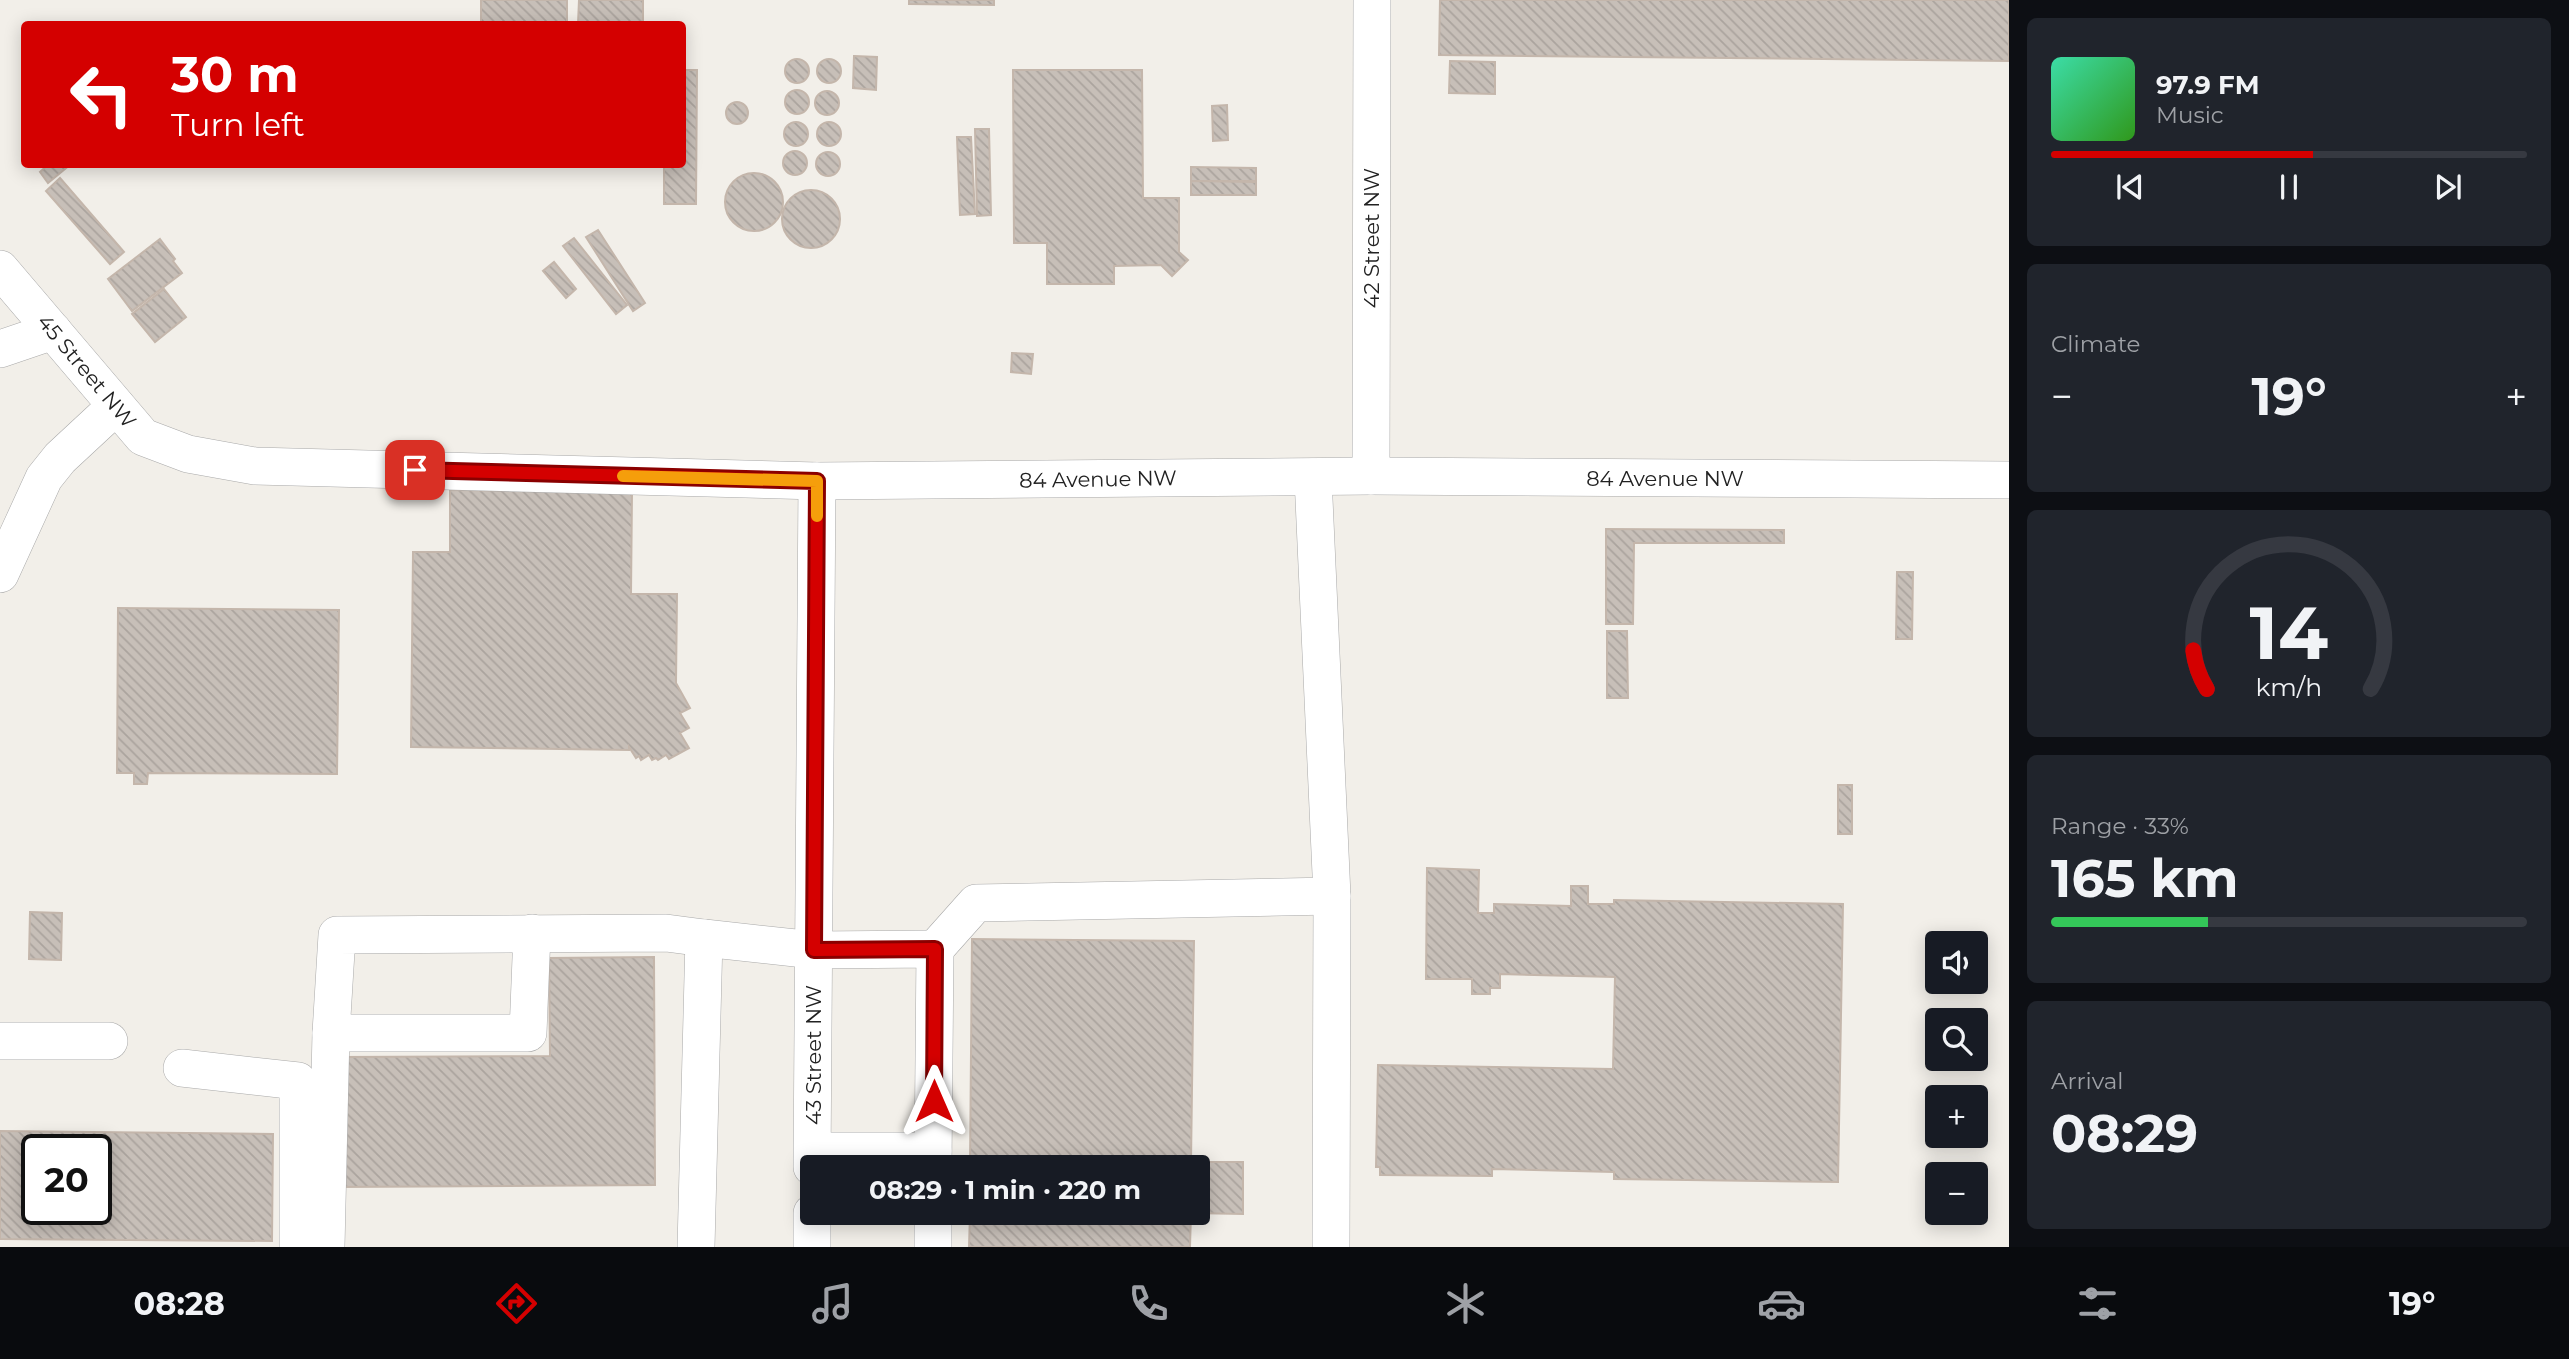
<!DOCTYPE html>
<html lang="en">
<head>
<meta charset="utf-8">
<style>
  body { margin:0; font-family:Montserrat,sans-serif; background:#20242c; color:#f1f3f6; height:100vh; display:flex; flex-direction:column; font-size:26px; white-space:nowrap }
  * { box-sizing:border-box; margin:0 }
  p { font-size:23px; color:#9ea1a6 }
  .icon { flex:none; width:38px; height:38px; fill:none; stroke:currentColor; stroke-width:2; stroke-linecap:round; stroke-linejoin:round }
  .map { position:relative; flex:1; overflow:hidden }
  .panel { display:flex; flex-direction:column; gap:18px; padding:18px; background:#0d0f14; width:560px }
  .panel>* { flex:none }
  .hud { position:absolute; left:21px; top:21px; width:665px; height:147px; border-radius:7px; box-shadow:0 4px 18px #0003; background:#d40000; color:#fff; overflow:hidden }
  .tools { position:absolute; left:1925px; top:931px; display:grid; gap:14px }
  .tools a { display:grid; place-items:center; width:63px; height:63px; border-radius:7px; background:#171b24; box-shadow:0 4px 18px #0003; font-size:35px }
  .speed { position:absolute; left:21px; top:1134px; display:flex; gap:14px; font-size:35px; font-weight:700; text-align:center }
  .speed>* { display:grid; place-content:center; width:91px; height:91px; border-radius:50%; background:#171b24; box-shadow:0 4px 18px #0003; line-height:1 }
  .speed .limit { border:4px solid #111; border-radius:10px; background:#fff; color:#111 }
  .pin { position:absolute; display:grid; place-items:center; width:60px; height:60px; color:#fff; margin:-30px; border-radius:14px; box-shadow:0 4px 10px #0006 }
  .me { position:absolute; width:77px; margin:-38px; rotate:0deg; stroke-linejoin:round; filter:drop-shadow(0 0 5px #0008) }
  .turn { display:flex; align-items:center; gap:24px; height:147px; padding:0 35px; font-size:32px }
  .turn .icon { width:91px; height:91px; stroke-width:2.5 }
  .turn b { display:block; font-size:49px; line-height:60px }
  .big { font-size:52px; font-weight:700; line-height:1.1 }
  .panel .tile { flex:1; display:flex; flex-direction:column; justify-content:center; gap:10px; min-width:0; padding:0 24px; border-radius:10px; background:#20242c }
  .panel .dial { align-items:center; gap:0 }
  .dial svg { height:182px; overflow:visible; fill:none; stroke:#363941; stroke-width:7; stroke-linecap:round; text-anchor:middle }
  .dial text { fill:#f1f3f6; stroke:none }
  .song { display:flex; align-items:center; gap:21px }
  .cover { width:84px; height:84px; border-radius:10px; background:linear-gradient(135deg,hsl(160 70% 55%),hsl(110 70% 35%)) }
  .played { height:7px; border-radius:4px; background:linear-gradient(90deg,#d40000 55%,#363941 55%) }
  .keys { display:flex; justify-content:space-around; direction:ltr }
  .heat { display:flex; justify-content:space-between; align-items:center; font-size:38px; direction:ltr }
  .charge { height:10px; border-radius:5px; background:linear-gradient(90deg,#34c759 33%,#363941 0) }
  .trip { position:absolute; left:800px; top:1155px; width:410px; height:70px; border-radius:7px; background:#171b24; box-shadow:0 4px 18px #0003; font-weight:700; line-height:70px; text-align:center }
  .menu { display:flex; height:112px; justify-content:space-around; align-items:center; background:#090b0e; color:#9ea1a6 }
  .menu .icon { width:49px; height:49px }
  .menu .current { color:#d40000 }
  .menu b { font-size:32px; color:#f1f3f6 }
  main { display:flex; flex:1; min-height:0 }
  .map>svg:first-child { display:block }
  .building { fill:url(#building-back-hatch); stroke:#c4b6ab; stroke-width:2; fill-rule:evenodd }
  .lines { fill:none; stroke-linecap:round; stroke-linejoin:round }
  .minor-casing { stroke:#a9a9a9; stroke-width:38 }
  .minor { stroke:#fff; stroke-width:37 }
  .route-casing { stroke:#8a0000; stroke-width:18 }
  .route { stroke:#d40000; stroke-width:12 }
  .slow { stroke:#f59e0b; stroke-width:12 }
  .labels { text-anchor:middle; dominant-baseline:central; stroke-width:5; stroke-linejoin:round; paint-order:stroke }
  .street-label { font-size:21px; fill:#222; stroke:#fff }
</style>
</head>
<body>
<main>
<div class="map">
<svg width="2009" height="1247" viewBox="0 0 2009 1247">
  <defs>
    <pattern id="building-back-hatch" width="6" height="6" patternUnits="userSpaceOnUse" patternTransform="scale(1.75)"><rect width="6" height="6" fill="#c7bfb8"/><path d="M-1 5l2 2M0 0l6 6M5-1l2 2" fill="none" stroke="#aba49e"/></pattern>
  </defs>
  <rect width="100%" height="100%" fill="#f2efe9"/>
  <!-- building -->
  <g class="building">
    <rect x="481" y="0" width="86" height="24"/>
    <path d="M579 0H643V24H578Z"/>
    <path d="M909 0H994V5L909 4Z"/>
    <path d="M1440 0H2009V61L1439 55Z"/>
    <path d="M854 56 877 57 876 90 853 88Z"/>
    <circle cx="829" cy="71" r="12"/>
    <circle cx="797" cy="71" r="12"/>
    <path d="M1450 61 1495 62V94L1449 93Z"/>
    <path d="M682 70H697L696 204H664V164H682Z"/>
    <path d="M1013 70H1142L1143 198H1179V252L1188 260 1172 276 1161 265 1114 266V284H1047V243H1014Z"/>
    <circle cx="797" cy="102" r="12"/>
    <circle cx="827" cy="103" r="12"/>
    <circle cx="737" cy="113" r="11"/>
    <path d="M1227 105 1228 140 1213 141 1212 106Z"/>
    <circle cx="829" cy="134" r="12"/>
    <circle cx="796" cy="134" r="12"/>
    <path d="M975 129H989L991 215 977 216Z"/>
    <path d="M957 137H971L975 214 960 215Z"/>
    <circle cx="795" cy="163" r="12"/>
    <circle cx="828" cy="164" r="12"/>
    <path d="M49 164H71L48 183 40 172Z"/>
    <path d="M1191 167 1256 168V181H1191Z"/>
    <circle cx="754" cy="202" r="29"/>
    <path d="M60 178 124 252 110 264 46 191Z"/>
    <path d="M1191 181 1256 182V195H1191Z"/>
    <circle cx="811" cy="219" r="29"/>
    <path d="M598 230 645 303 633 311 586 237Z"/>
    <path d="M574 238 627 305 616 314 563 246Z"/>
    <path d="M160 239 175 259 173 261 182 273 132 311 108 279Z"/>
    <path d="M554 262 576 289 566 298 543 271Z"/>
    <path d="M164 289 186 317 155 342 132 314Z"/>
    <path d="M1012 353 1033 354 1031 374 1011 372Z"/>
    <path d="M450 490 632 492 631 594H677L676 683 690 708 680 713 689 728 680 733 689 748 669 759 666 755 658 760 656 758 652 760 649 755 641 760 639 756 636 758 629 747V750L411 747 413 552H450Z"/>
    <path d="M1606 529 1784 530V543H1634L1633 624H1606Z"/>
    <path d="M1897 572H1913L1912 639H1896Z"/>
    <path d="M118 608 339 610 337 774 148 773 147 784H134V773H117Z"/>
    <path d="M1607 631H1627L1628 698H1607Z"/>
    <rect x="1838" y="785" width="14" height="49"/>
    <path d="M1427 868 1479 870 1478 913H1494V904L1571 906V886H1588V904H1614V900L1843 904 1838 1182 1614 1179V1172L1492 1169V1176L1380 1175V1167H1376L1378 1065 1613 1069 1615 977 1500 974V988H1490V994H1472V979H1426Z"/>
    <path d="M30 912 62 913 61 960 29 959Z"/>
    <path d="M972 939 1194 941 1191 1162H1243V1214L1191 1213 1190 1247H969L970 1213H1197V1167H970Z"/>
    <path d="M654 957 655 1185 339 1187 338 1057 550 1056 549 958Z"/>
    <path d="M0 1131 273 1134 272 1241 0 1239ZM37 1150H96V1209H37Z"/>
  </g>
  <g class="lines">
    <defs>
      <g id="minor">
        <path d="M0 269 143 437 188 454 255 466 817 481 1371 476 2009 480"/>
        <path d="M0 349 53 331"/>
        <path d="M1371 476 1372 0"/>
        <path d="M0 574 44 478 60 458 116 406"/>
        <path d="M935 949 976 903 1332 896 1313 477"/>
        <path d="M331 1033H528L532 933"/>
        <path d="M0 1041H109"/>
        <path d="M182 1068 298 1081V1247"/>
        <path d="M813 1151H933"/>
        <path d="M812 1167 817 481"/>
        <path d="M326 1247 331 1033 337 935 666 933 704 938"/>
        <path d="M696 1247 704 938 814 950 935 949 933 1167"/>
        <path d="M812 1247V1213"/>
        <path d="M933 1247V1213"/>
        <path d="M1331 1247 1332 896"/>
      </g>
    </defs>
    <!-- minor casing -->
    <use href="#minor" class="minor-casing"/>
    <!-- minor -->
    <use href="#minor" class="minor"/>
  </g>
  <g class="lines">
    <defs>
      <path id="route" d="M415 470 817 481 814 950 935 949 934 1101"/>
    </defs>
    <!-- route casing -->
    <use href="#route" class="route-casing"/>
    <!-- route -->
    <use href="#route" class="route"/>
    <!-- slow -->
    <path class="slow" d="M623 476 817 481V516"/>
  </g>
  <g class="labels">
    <!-- street labels -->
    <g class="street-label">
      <text transform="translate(1371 238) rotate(-90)">42 Street NW</text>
      <text transform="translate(87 371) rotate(50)">45 Street NW</text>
      <text x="1665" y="478">84 Avenue NW</text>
      <text transform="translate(1098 479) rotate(-1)">84 Avenue NW</text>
      <text transform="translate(813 1055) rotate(-90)">43 Street NW</text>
    </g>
  </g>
</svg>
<div class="tools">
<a><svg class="icon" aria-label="sound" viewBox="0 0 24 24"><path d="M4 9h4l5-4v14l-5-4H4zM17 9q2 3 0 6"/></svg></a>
<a><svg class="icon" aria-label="search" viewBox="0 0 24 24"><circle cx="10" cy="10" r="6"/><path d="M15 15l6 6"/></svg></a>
<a>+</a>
<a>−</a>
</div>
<div class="speed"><div class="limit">20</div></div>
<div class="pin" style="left:415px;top:470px;background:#d93025"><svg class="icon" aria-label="arrive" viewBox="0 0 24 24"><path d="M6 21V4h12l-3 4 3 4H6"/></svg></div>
<svg class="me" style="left:934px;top:1101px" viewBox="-20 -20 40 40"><path d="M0-17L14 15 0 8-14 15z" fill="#d40000" stroke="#fff" stroke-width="4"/></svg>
<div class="trip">08:29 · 1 min · 220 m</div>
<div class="hud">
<div class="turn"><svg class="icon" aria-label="left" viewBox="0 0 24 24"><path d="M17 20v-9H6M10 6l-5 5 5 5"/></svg><div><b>30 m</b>Turn left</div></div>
</div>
</div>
<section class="panel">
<div class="tile">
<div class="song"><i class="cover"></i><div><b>97.9 FM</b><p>Music</p></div></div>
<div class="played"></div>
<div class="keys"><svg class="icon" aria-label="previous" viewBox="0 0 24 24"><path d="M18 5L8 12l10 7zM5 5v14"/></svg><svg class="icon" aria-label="pause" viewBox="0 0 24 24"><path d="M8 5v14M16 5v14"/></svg><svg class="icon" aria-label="next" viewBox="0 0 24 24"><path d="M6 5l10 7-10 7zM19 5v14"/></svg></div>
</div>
<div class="tile"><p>Climate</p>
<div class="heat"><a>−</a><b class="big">19°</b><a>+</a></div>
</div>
<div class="tile dial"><svg viewBox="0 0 100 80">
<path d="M14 69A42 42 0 1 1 86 69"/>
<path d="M14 69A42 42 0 0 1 8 52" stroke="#d40000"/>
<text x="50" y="56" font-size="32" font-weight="700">14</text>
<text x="50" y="72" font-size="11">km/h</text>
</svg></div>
<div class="tile"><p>Range · 33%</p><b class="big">165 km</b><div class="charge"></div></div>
<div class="tile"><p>Arrival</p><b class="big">08:29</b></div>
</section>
</main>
<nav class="menu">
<b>08:28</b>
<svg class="icon current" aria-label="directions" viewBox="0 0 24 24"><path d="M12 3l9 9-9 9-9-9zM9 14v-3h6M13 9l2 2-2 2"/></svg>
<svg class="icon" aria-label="music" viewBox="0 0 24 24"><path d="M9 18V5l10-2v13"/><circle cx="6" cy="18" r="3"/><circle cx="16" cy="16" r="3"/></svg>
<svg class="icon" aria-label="phone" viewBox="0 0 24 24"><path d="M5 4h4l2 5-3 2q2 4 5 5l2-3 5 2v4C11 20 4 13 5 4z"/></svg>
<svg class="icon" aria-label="climate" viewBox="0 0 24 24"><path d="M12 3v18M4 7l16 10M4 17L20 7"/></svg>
<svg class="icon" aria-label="car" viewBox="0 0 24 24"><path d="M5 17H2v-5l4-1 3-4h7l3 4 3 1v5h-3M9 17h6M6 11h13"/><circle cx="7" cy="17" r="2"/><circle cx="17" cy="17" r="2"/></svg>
<svg class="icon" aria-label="filters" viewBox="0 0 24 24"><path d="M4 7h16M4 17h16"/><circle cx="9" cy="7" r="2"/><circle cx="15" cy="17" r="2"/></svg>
<b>19°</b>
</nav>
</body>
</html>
